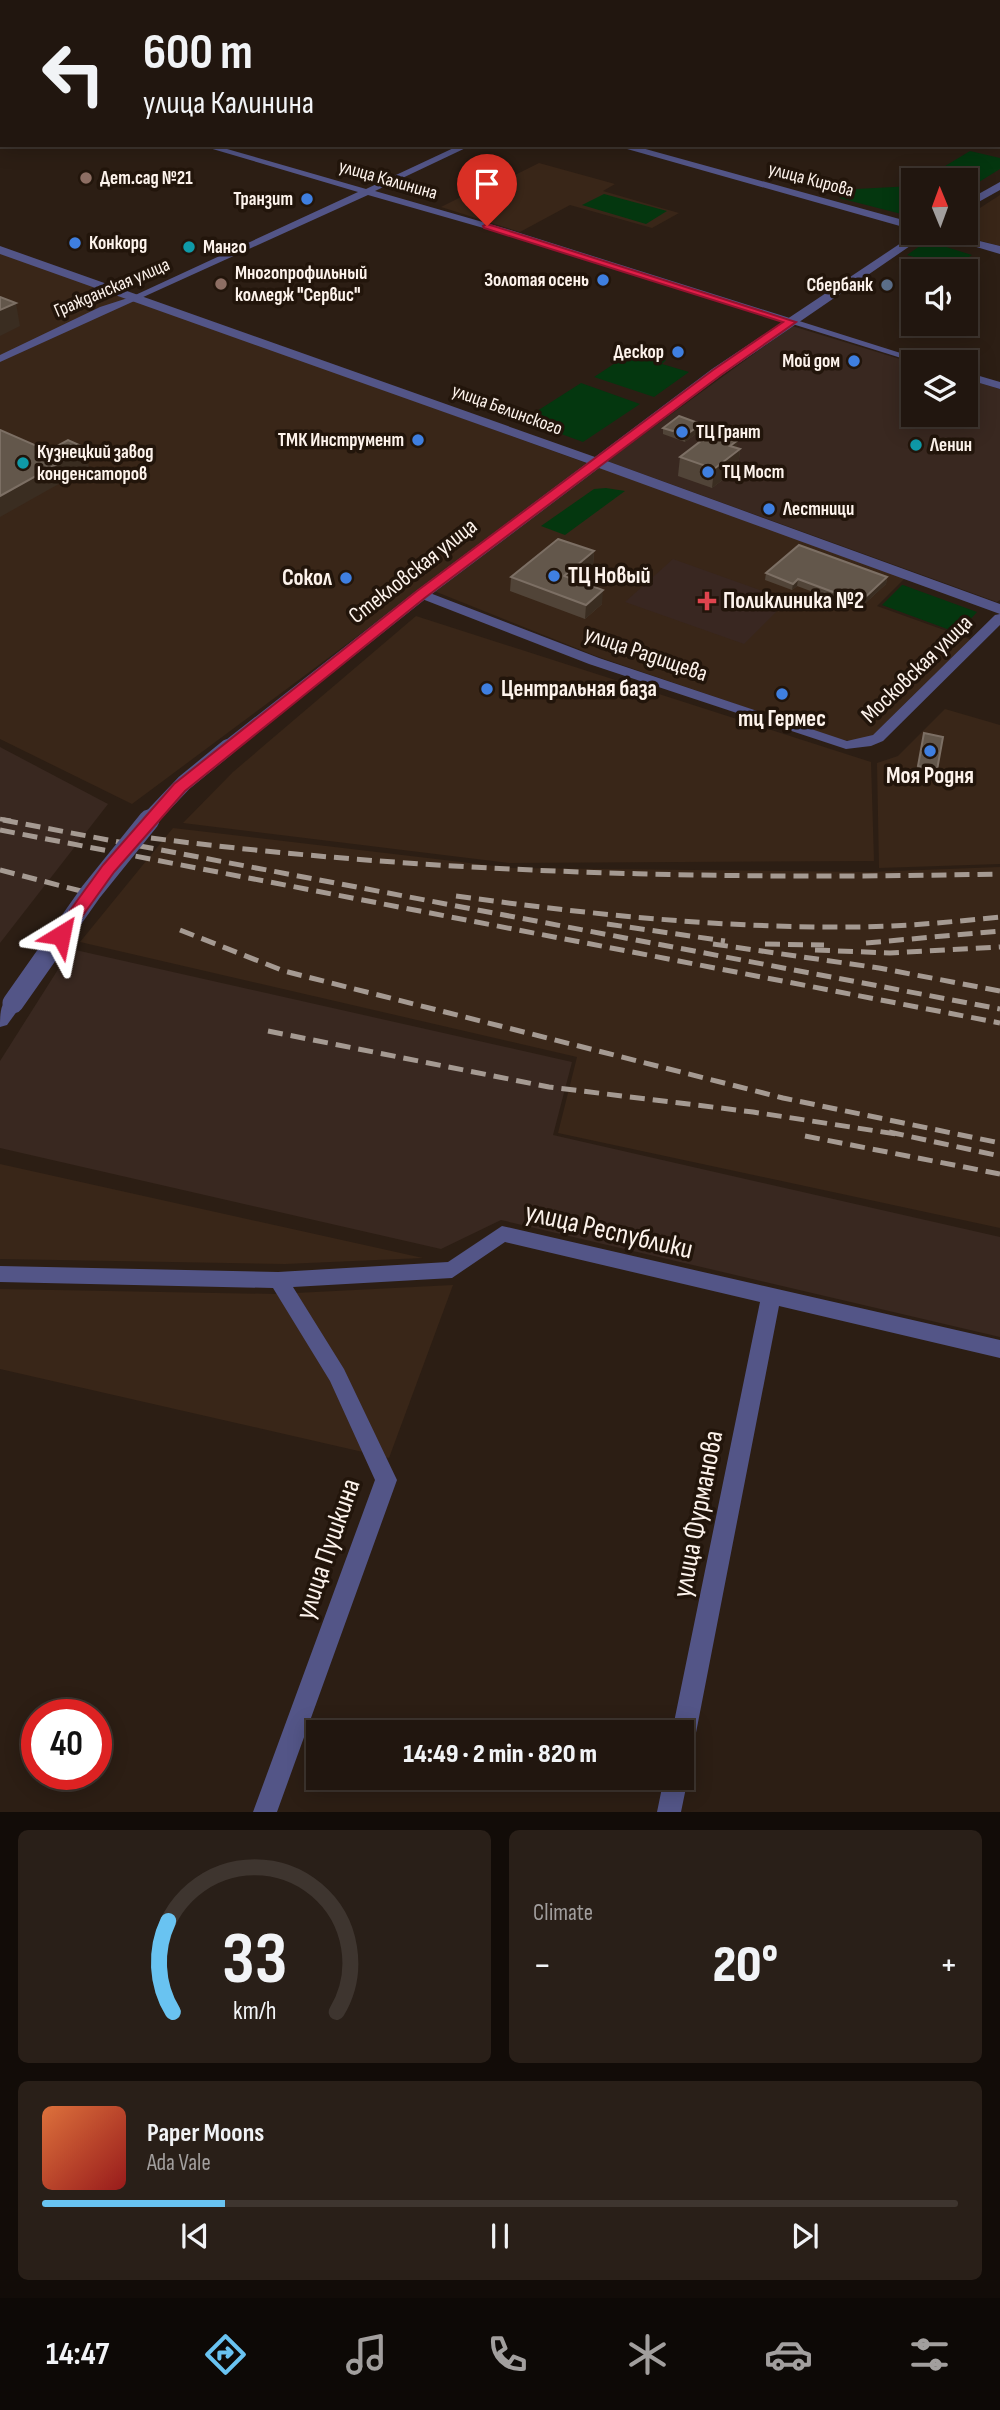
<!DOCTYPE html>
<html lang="en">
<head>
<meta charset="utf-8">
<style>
  body { margin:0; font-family:"Sofia Sans Condensed",sans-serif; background:#291f18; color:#f1f3f6; height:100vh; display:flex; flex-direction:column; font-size:26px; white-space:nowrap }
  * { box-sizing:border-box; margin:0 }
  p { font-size:23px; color:#a29f9e }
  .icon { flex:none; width:38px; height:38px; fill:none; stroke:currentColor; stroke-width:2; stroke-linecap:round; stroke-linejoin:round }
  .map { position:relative; height:1812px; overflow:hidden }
  .details { display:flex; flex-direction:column; gap:18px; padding:18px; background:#120c08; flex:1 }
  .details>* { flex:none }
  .top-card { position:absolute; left:0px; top:0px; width:1001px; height:147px; box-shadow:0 4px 18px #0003,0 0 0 2px #3e352f; background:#21160f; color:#f1f3f6; overflow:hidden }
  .needle { width:46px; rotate:359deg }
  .buttons { position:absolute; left:901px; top:168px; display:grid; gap:14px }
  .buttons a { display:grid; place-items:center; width:77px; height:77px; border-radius:0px; background:#21160f; box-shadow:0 4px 18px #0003,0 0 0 2px #3e352f; font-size:35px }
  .speed { position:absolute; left:21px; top:1699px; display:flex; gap:14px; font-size:35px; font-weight:700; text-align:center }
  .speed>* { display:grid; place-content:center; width:91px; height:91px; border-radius:50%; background:#21160f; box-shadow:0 4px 18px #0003,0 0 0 2px #3e352f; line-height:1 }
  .speed .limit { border:10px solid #d22; background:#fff; color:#111 }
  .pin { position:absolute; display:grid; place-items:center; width:60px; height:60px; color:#fff; margin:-72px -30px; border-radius:50% 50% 50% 0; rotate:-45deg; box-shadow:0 0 7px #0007 }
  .pin .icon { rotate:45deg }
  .me { position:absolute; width:77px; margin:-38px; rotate:35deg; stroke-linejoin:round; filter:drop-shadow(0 0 5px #0008) }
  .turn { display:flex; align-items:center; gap:24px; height:147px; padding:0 28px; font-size:32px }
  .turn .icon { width:91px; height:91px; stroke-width:2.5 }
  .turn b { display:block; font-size:49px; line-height:60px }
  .big { font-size:52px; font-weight:800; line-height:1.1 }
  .details .card { flex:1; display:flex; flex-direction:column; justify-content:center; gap:10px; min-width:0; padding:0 24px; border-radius:10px; background:#291f18 }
  .details .dial { align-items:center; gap:0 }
  .dial svg { height:182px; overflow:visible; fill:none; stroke:#3e352f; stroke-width:7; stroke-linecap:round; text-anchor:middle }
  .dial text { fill:#f1f3f6; stroke:none }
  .song { display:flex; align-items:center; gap:21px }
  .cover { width:84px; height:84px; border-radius:10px; background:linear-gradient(135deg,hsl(20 70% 55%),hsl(0 70% 35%)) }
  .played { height:7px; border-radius:4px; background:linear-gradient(90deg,#69c3f1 20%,#3e352f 20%) }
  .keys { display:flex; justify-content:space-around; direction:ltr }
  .heat { display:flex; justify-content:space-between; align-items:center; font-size:38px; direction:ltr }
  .details .tiles { flex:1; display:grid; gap:18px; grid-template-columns:1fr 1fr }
  .card:last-child { grid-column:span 2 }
  .trip { position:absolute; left:306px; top:1720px; width:388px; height:70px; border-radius:0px; background:#21160f; box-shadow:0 4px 18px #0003,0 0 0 2px #3e352f; font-weight:800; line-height:70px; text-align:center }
  .dock { display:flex; height:112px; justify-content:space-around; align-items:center; background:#0d0906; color:#a29f9e }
  .dock .icon { width:49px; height:49px }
  .dock .active { color:#69c3f1 }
  .dock b { font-size:32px; color:#f1f3f6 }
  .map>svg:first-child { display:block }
  .built { fill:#392618 }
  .industrial { fill:#392820 }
  .medical { fill:#392721 }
  .green { fill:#04370f }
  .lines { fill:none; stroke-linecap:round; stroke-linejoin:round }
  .minor { fill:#535587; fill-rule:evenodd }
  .tertiary { fill:#535587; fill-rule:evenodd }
  .rail-far1 { stroke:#a59a92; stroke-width:4.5; stroke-dasharray:11 6; stroke-linecap:butt }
  .rail { stroke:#a59a92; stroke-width:5; stroke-dasharray:15 8; stroke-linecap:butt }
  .tertiary-bridge-far1 { stroke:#535587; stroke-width:16 }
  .tertiary-bridge { stroke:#535587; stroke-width:21 }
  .wall { fill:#514438 }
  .shaded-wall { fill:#3a2d21 }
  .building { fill:#63574b; stroke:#7c6f64; stroke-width:2 }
  .route { fill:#e11d48; stroke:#92132f; stroke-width:2 }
  .education-dot { fill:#8d6e63; stroke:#22150b; stroke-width:2.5 }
  .shop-dot { fill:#3f7fe0; stroke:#22150b; stroke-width:2.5 }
  .culture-dot { fill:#0f9aa8; stroke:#22150b; stroke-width:2.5 }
  .service-dot { fill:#5c6f8a; stroke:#22150b; stroke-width:2.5 }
  .health-dot { fill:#e0444e; stroke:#22150b; stroke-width:2.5 }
  .labels { text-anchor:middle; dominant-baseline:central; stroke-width:7; stroke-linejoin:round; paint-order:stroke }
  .far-poi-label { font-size:19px; font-weight:bold; fill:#fdf3ec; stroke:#22150b; text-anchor:start }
  .far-street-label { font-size:19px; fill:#fdf3ec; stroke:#22150b }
  .street-label { font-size:23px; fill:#fdf3ec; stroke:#22150b }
  .poi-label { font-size:23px; font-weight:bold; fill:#fdf3ec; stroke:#22150b; text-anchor:start }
  .near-street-label { font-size:28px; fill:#fdf3ec; stroke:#22150b }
</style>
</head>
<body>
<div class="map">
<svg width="1000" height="1812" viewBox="0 0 1000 1812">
  <rect width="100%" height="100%" fill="#2c1e14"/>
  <!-- built -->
  <g class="built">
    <path d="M539 163 615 184 603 191 679 213 652 228 570 205 520 232 441 207 473 191 461 186 468 182 456 179 476 169 509 178Z"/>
    <path d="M1000 195V246L952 233H966V217Z"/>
    <path d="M0 251 589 464 132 804 0 739Z"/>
    <path d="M599 466 905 578 877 606 972 640 872 737 852 741 837 739 596 656 434 591Z"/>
    <path d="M416 616 871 762 874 861 509 863 183 823 233 772Z"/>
    <path d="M945 709 1000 725V864L879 868 877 763 898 756Z"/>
    <path d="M173 828 512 868 869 872 1000 867V1228L558 1133 577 1057 80 942Z"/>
    <path d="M0 1164 423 1258 285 1264 0 1259Z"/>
    <path d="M453 1285 389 1458 0 1369V1289L276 1294Z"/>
  </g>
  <!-- industrial -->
  <g class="industrial">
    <path d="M792 326 913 363 914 415H966V379L1000 389V600L997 602 607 461Z"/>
    <path d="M0 747 108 804 0 943Z"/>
    <path d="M71 949 572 1062 553 1135 1000 1237V1337L501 1220 441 1249 0 1148V1061Z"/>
  </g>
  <!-- medical -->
  <path class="medical" d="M673 559 788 600 744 644 625 602Z"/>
  <!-- green -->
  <g class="green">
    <path d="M970 151 1000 158V169L966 190V180H922Z"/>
    <path d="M913 186V217L839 198 856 189Z"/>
    <path d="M604 194 667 211 646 224 582 205Z"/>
    <path d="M927 241 972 255 952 268 907 255Z"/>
    <path d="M635 350 666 360 662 364 689 372 654 397 594 377Z"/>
    <path d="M581 383 640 404 583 442 523 420Z"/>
    <path d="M606 488 625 491 565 535 541 526 594 489Z"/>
    <path d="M902 585H903L977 612 958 633 882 605Z"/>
  </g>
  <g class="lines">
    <!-- minor -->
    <g class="minor">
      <path d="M245 0H255L243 2Z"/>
      <path d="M580 0 594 2H582Z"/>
      <path d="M774 0H784L773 2Z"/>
      <rect x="999" y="73" width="1" height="4"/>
      <path d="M0 88H2L0 93Z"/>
      <rect x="999" y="95" width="1" height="4"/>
      <path d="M199 145H213L366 189 460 145H472L375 191 507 229 929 362H914L501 233 368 195 0 362V355L100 307 131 297 358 192Z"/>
      <path d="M966 372 1000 382V389L966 379Z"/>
      <path d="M422 590 599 658 847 741 873 735 995 615 1000 614V625L883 741 871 746 846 749 589 664 417 597 416 594Z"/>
      <path d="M502 1226 1000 1340V1358L779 1306 694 1743 690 1751 682 1755V1732H672L760 1302 505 1242 452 1278 293 1287 344 1369 397 1480 277 1812H253L375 1480 330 1381 273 1288 0 1282V1266L278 1272 448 1262Z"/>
      <path d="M682 1769 688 1778 681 1812H657L664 1778H682Z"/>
    </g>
    <!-- tertiary -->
    <g class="tertiary">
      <path d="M80 0H93L94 2H81Z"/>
      <path d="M613 145H631L914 223V230Z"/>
      <path d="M1000 182V190L966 209V201Z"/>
      <path d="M916 233H929L722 375 607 461 1000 604V614L599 468 428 597 234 751 228 752 219 747 222 743 416 591 587 463 0 254V246L595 457 712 369Z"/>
      <path d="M929 233H947L1000 246V254Z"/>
      <path d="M13 996 20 998 23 1003 7 1025 0 1027C0 1013 0 1000 13 996Z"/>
    </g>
    <!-- rail-far1 -->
    <path class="rail-far1" d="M0 819 12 821"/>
    <!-- rail -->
    <g class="rail">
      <path d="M3 820 1000 1009"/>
      <path d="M0 830 1000 1023"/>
      <path d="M151 838C432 874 717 880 1000 874"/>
      <path d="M0 870 81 891"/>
      <path d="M456 896C587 914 718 928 851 927 900 927 950 922 1000 917"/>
      <path d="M607 924 725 941"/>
      <path d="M180 930 284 971 783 1098 1000 1143"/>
      <path d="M866 943 1000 931"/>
      <path d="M713 944 879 968 1000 991"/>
      <path d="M765 944 824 945"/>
      <path d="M815 950 890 953 1000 947"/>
      <path d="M268 1031 549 1087 753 1112 896 1134"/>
      <path d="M889 1132 1000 1156"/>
      <path d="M805 1136 1000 1174"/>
    </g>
    <!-- tertiary-bridge-far1 -->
    <path class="tertiary-bridge-far1" d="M148 821 184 783 228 747"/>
    <!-- tertiary-bridge -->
    <path class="tertiary-bridge" d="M13 1003 91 892 149 820"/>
  </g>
  <!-- wall -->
  <g class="wall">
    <path d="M701 424V430L685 442 663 434V428Z"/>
    <path d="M738 448 740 449 738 468 712 488 678 476 680 457Z"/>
    <path d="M594 551 593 565 575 580 602 604 585 619 510 591 511 577Z"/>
    <path d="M766 573 887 577 886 584 859 609 797 586 792 590 765 580Z"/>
    <path d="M924 733 943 737 935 777 916 774Z"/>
  </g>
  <!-- shaded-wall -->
  <g class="shaded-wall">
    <path d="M16 303 20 326 0 336V310Z"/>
    <path d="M701 424V430L685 442 686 435Z"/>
    <path d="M738 440 737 451 740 449 738 468 712 488 714 469 730 446Z"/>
    <path d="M86 448 89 467 0 517V496Z"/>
    <path d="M594 551 593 565 564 590V576Z"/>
    <path d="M887 577 886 584 859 609 860 602Z"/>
    <path d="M798 579 797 586 792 590 793 584Z"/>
    <path d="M603 590 602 604 585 619 586 605Z"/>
  </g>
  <!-- building -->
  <g class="building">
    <path d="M0 297 16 303 0 310Z"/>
    <path d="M679 416 701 424 686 435 663 428Z"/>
    <path d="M0 430 48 451 68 440 86 448 0 496Z"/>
    <path d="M714 431 738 440 730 446 740 449 714 469 680 457Z"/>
    <path d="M558 539 594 551 564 576 603 590 586 605 511 577Z"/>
    <path d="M799 545 887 577 860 602 798 579 793 584 766 573Z"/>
    <path d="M924 733 943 737 937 770 918 766Z"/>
  </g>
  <!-- route -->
  <path class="route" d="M487 224 796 322 721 375 426 597 185 791 114 872 66 939H55L52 935 55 931 103 865 174 784 417 591 713 370 783 322 484 228 483 226Z"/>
  <!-- markers -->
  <g class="education-dot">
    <circle cx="86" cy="178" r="7"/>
    <circle cx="221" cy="284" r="7"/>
  </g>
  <g class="shop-dot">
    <circle cx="307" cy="199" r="7"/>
    <circle cx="75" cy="243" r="7"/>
    <circle cx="603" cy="280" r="7"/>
    <circle cx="678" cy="352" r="7"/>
    <circle cx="854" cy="361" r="7"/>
    <circle cx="682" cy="432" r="7"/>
    <circle cx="418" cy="440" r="7"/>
    <circle cx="708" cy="472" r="7"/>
    <circle cx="769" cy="509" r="7"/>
    <circle cx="554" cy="576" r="7"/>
    <circle cx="346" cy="578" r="7"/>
    <circle cx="487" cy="689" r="7"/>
    <circle cx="782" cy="694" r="7"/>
    <circle cx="930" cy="751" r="7"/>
  </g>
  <g class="culture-dot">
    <circle cx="189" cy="247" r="7"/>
    <circle cx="916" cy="445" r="7"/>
    <circle cx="23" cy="463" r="7"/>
  </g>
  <circle class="service-dot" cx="887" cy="285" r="7"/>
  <path class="health-dot" d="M703.5 590.5h7v7h7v7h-7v7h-7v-7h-7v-7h7z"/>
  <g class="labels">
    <!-- far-poi labels -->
    <g class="far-poi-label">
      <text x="100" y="178">Дет.сад №21</text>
      <text x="293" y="199" text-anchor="end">Транзит</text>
      <text x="89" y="243">Конкорд</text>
      <text x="203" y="247">Манго</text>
      <text x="235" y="273">Многопрофильный<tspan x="235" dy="22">колледж "Сервис"</tspan></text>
      <text x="589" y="280" text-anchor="end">Золотая осень</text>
      <text x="873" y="285" text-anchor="end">Сбербанк</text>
      <text x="664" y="352" text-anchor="end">Дескор</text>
      <text x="840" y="361" text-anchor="end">Мой дом</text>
      <text x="696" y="432">ТЦ Грант</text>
      <text x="404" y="440" text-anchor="end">ТМК Инструмент</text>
      <text x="930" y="445">Ленин</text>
      <text x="37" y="452">Кузнецкий завод<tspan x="37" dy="22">конденсаторов</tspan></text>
      <text x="722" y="472">ТЦ Мост</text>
      <text x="783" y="509">Лестници</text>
    </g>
    <!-- far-street labels -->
    <g class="far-street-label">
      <text transform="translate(388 180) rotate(16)">улица Калинина</text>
      <text transform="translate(811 180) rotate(15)">улица Кирова</text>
      <text transform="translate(112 288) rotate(-23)">Гражданская улица</text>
      <text transform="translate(507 410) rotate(20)">улица Белинского</text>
    </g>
    <!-- street labels -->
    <g class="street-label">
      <text transform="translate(413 571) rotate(-38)">Стекловская улица</text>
      <text transform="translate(646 654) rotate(19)">улица Радищева</text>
      <text transform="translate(917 669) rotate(-44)">Московская улица</text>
    </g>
    <!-- poi labels -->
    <g class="poi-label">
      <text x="568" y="576">ТЦ Новый</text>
      <text x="332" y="578" text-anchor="end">Сокол</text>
      <text x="723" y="601">Поликлиника №2</text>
      <text x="501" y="689">Центральная база</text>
      <text x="782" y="719" text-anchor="middle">тц Гермес</text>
      <text x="930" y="776" text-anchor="middle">Моя Родня</text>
    </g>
    <!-- near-street labels -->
    <g class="near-street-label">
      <text transform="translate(609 1231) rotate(13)">улица Республики</text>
      <text transform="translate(698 1514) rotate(-79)">улица Фурманова</text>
      <text transform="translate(328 1549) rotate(-71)">улица Пушкина</text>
    </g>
  </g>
</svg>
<div class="buttons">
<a><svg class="needle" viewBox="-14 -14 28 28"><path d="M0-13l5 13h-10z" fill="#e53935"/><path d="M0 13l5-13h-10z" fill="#a29f9e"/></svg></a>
<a><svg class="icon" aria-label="sound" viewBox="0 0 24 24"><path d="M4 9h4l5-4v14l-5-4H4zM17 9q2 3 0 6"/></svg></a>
<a><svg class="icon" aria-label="layers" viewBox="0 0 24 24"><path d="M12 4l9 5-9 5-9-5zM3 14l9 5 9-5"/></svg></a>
</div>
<div class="speed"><div class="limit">40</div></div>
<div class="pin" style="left:487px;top:226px;background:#d93025"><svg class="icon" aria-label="arrive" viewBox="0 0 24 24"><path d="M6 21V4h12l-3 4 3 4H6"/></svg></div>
<svg class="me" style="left:61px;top:935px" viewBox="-20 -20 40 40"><path d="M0-17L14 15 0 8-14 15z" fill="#e11d48" stroke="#fff" stroke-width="4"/></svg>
<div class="trip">14:49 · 2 min · 820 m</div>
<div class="top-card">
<div class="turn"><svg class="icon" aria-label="left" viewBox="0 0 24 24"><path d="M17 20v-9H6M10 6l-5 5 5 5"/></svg><div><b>600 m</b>улица Калинина</div></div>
</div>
</div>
<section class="details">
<div class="tiles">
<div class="card dial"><svg viewBox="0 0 100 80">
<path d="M14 69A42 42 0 1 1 86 69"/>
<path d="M14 69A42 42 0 0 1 12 29" stroke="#69c3f1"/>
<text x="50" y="56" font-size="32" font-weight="700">33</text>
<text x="50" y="72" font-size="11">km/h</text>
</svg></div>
<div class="card"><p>Climate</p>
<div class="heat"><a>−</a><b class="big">20°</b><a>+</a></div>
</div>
<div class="card">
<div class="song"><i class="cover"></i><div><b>Paper Moons</b><p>Ada Vale</p></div></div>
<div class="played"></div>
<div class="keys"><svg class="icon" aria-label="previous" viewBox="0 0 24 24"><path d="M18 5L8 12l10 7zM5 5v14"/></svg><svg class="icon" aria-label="pause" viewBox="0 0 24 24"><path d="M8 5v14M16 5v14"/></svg><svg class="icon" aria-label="next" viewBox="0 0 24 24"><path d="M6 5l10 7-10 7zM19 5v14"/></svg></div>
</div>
</div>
</section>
<nav class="dock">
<b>14:47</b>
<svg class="icon active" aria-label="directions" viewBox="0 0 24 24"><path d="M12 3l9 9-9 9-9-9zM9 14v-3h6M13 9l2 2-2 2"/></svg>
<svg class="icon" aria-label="music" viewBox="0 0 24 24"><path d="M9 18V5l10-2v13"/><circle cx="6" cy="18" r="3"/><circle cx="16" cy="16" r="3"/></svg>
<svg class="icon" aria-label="phone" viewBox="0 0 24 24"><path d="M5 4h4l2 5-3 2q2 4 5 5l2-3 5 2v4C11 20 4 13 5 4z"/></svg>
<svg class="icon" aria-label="climate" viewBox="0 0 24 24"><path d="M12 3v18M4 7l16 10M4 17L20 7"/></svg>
<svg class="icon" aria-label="car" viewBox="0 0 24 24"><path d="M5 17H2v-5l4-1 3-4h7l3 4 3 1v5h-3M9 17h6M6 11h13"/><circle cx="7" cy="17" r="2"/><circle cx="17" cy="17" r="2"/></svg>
<svg class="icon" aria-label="filters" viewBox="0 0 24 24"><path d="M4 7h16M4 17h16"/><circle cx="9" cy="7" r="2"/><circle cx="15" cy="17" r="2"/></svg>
</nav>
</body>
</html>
